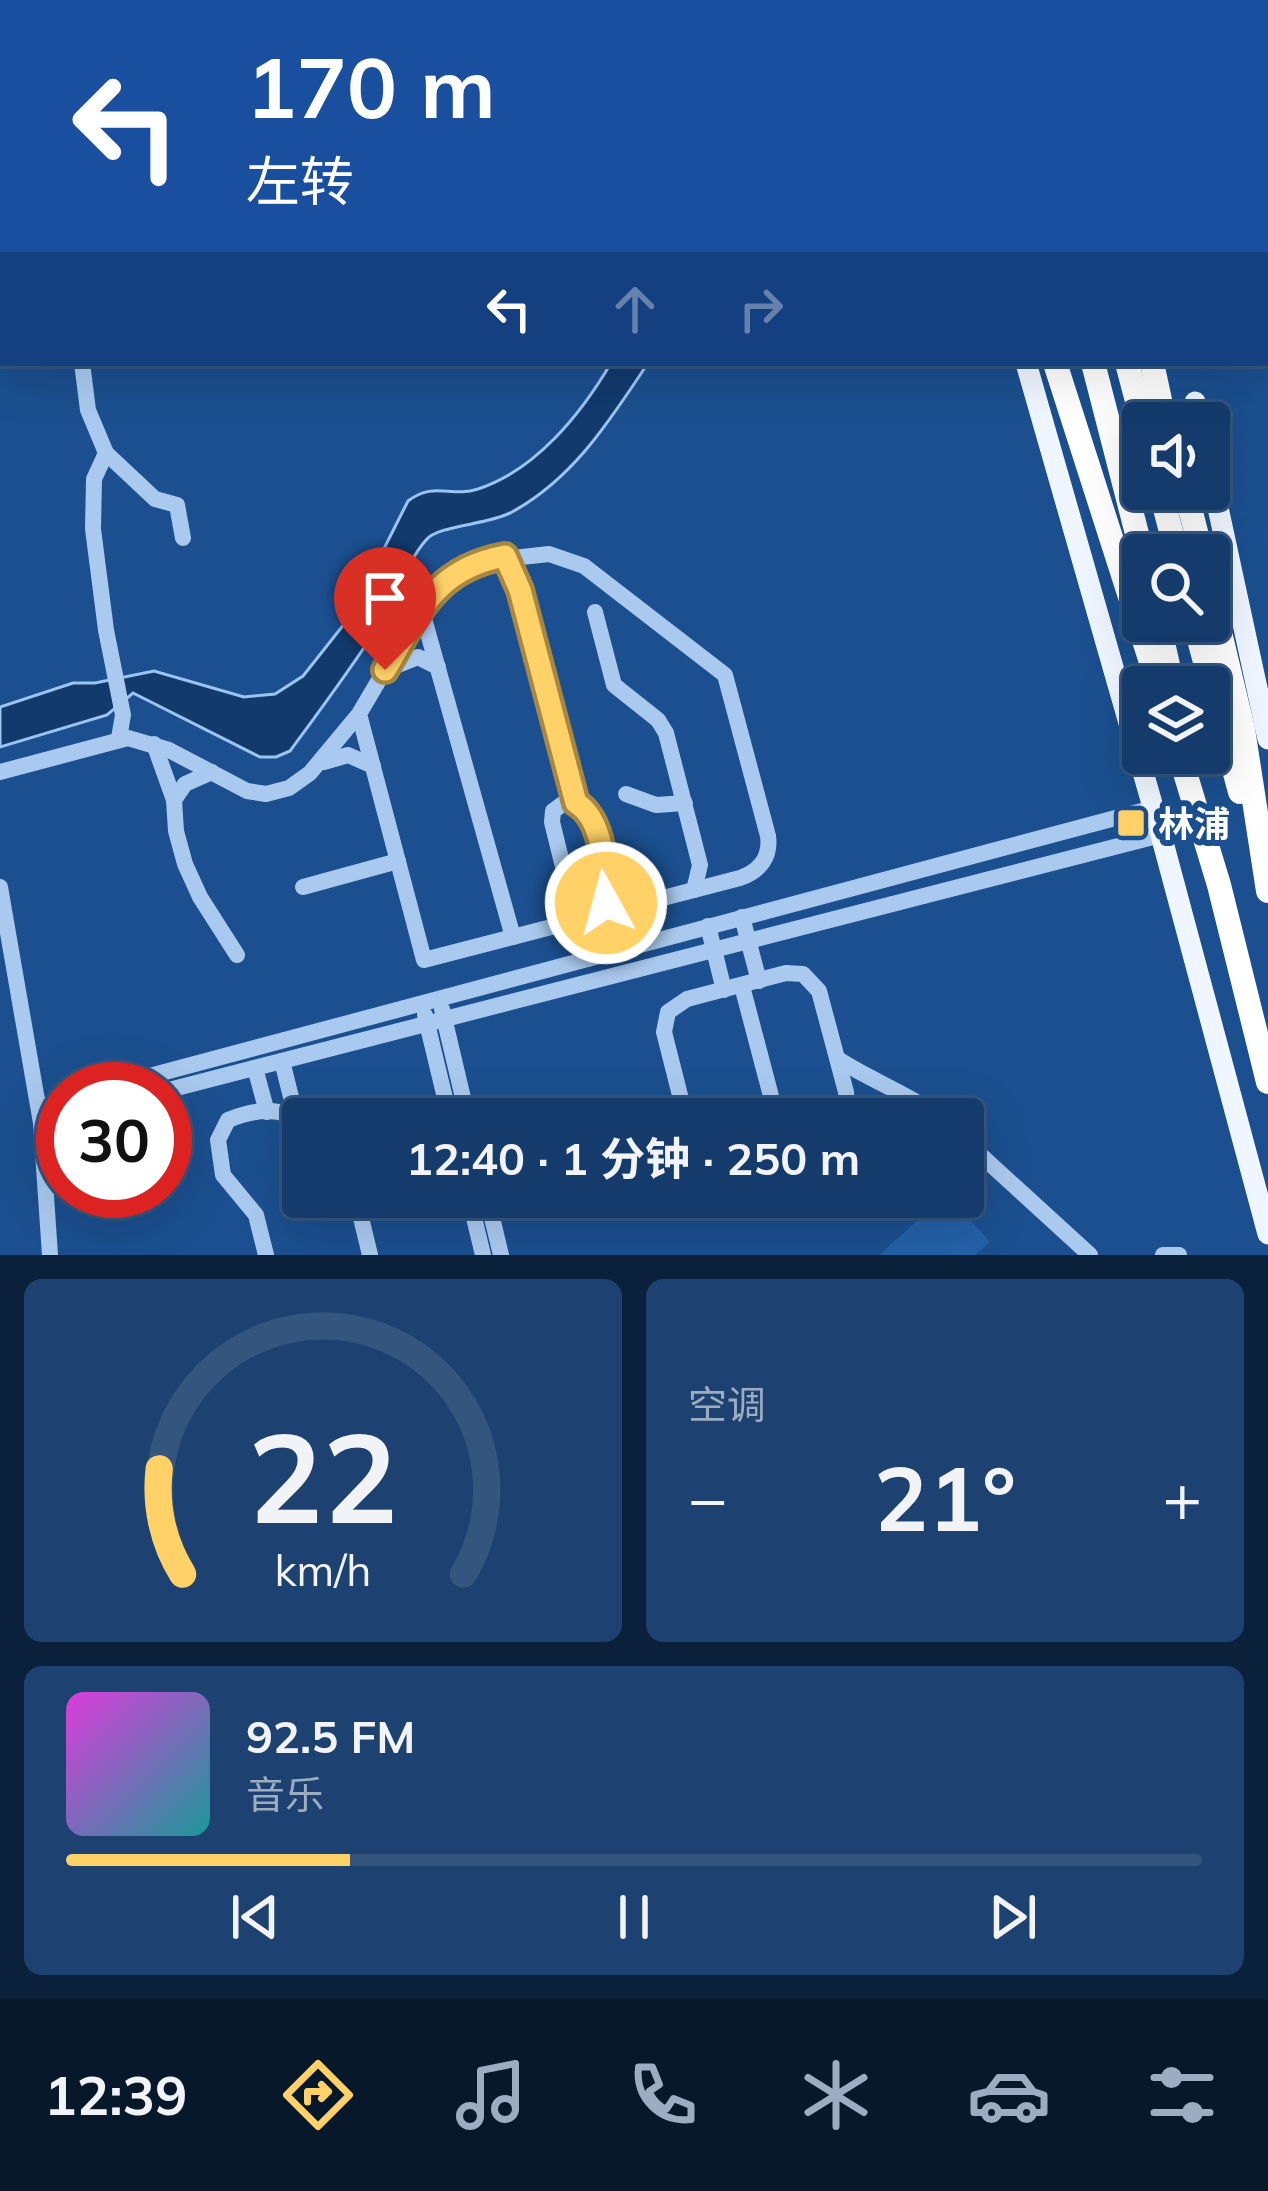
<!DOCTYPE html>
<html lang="zh">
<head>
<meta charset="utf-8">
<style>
  body { margin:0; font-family:Mulish,"Noto Sans SC",sans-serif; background:#1d4271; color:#f1f3f6; height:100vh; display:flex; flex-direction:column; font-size:45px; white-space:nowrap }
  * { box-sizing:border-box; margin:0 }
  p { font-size:39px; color:#9dadc1 }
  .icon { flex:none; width:66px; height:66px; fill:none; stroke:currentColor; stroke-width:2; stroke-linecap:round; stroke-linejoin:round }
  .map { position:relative; height:1255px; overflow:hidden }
  .details { display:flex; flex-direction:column; gap:24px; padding:24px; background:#0b203b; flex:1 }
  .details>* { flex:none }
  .guide { position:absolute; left:0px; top:0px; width:1269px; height:366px; box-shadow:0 12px 48px #0002,0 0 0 3px #33557e; background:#1a4fa0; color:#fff; overflow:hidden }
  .buttons { position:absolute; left:1122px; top:402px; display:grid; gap:24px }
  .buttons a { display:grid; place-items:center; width:108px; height:108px; border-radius:12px; background:#143b6b; box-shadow:0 12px 48px #0002,0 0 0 3px #33557e; font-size:60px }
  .speed { position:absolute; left:36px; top:1062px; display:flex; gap:24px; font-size:60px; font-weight:700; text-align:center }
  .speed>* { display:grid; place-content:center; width:156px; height:156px; border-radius:50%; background:#143b6b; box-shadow:0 12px 48px #0002,0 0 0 3px #33557e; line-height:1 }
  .speed .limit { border:18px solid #d22; background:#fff; color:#111 }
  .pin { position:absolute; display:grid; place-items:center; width:102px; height:102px; color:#fff; margin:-123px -51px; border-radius:50% 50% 50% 0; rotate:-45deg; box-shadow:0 0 12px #0007 }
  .pin .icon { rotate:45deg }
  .me { position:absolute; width:132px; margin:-66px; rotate:353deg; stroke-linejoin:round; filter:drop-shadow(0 0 9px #0008) }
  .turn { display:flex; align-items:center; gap:42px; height:252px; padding:0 48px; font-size:54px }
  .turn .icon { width:156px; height:156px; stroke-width:2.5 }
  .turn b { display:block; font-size:84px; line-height:102px }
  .lanes { display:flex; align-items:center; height:114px; padding:0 48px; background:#0003; justify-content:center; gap:60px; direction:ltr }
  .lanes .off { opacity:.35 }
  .big { font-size:90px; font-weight:700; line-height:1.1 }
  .details .widget { flex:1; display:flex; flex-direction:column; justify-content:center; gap:18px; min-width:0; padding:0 42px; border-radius:18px; background:#1d4271 }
  .details .dial { align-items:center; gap:0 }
  .dial svg { height:312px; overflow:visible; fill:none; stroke:#33557e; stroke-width:7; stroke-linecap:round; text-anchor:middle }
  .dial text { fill:#f1f3f6; stroke:none }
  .song { display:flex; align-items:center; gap:36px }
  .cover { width:144px; height:144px; border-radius:18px; background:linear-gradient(135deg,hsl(300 70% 55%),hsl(180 70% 35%)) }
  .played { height:12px; border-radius:6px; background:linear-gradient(90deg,#ffd166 25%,#33557e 25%) }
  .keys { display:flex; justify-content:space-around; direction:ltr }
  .heat { display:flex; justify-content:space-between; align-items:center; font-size:66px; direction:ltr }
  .details .tiles { flex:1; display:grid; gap:24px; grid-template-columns:1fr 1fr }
  .widget:last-child { grid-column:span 2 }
  .trip { position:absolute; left:282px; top:1098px; width:702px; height:120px; border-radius:12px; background:#143b6b; box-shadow:0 12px 48px #0002,0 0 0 3px #33557e; font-weight:700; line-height:120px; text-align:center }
  .tab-bar { display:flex; height:192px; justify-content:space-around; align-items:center; background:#08182b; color:#9dadc1 }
  .tab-bar .icon { width:84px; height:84px }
  .tab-bar .current { color:#ffd166 }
  .tab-bar b { font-size:54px; color:#f1f3f6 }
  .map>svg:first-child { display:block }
  .green { fill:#2461a8 }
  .water { fill:#123a6d; stroke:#9cc4f0; stroke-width:3 }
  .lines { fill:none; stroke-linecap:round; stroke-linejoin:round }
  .minor { stroke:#a9c9ee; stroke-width:16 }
  .major { stroke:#f0f6ff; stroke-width:21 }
  .highway { stroke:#fff; stroke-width:24 }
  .route-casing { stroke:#a68842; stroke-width:30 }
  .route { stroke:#ffd166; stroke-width:21 }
  .poi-dot { fill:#ffd166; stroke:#1b4f8f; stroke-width:4.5 }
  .labels { text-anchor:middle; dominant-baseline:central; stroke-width:12; stroke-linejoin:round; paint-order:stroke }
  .poi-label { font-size:36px; font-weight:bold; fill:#fff; stroke:#1b4f8f; text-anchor:start }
</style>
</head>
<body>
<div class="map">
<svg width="1268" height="1255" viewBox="0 0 1268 1255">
  <rect width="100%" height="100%" fill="#1b4f8f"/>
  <!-- green -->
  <path class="green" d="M944 1197H950L990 1242 975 1255H879Z"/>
  <!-- water -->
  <path class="water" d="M611 363H648C610 420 574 478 512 512 489 525 438 525 426 540 406 563 397 596 381 622 353 666 321 709 290 751L276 757H260L133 693 107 715 0 747V707L73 683H95L154 671 244 697 275 694 303 676 349 618 408 501C434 481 451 498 478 489 536 470 581 414 611 363Z"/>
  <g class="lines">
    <!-- minor -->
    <g class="minor">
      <path d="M1266 278 1268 279"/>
      <path d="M82 363 88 410 106 453 94 479 93 529 106 630 123 715 119 738"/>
      <path d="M106 453 155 499 177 505 183 538"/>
      <path d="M505 557 520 590 576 803"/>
      <path d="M421 608 513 937"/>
      <path d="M595 612 614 685 658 720 666 733 700 865 694 890"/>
      <path d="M385 670 418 657 438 667"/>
      <path d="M154 744 174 800 176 831 185 864 200 897 237 955"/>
      <path d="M324 762 348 755 373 766"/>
      <path d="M0 772 128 738 169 750 247 791 266 794 289 788 310 773 359 714 425 602 440 584 477 562 549 554 584 566 725 675 768 836C771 857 760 871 740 878L424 960 359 714"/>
      <path d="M626 794 656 805 685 803"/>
      <path d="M174 800 185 784 212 772"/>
      <path d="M0 887 41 1123 50 1255"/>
      <path d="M303 887 398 861"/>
      <path d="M742 917 759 981"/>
      <path d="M708 926 724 990"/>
      <path d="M588 959 577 901 567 883 552 822 553 811 564 803 579 804C606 827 602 872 606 903 608 919 614 935 618 950"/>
      <path d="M742 986 777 1119"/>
      <path d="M442 1009 468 1119"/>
      <path d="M425 1015 450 1119"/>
      <path d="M838 1059C871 1081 909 1093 940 1119"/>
      <path d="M282 1061 296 1117"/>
      <path d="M255 1068 267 1112"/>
      <path d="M101 1089 1153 808"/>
      <path d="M165 1091 1161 835"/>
      <path d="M39 1107 63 1100"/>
      <path d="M686 1119 664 1032 668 1012 687 999 786 973 803 974 819 991 846 1092 847 1106 841 1119"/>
      <path d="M41 1123 63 1117"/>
      <path d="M963 1139 1090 1255"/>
      <path d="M356 1197 370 1255"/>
      <path d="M469 1197 483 1255"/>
      <path d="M487 1197 501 1255"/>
      <path d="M266 1255 256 1215 223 1175 218 1140 228 1120C253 1110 283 1104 303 1125"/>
      <path d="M1163 1255H1179"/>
    </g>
    <!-- major -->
    <g class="major">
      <path d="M1026 363 1161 835 1268 1234"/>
      <path d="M1195 402 1200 423"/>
      <path d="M1209 466 1268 739"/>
    </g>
    <!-- highway -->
    <g class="highway">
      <path d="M961 0 962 3"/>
      <path d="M1001 0V3"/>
      <path d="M1034 0V3"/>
      <path d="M1190 3 1191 0"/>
      <path d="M1055 363 1159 687"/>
      <path d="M1093 363 1143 557"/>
      <path d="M1127 363 1143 424"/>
      <path d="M1152 363 1165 423"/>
      <path d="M1160 489 1177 555"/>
      <path d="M1185 489 1202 555"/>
      <path d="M1209 586 1243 729 1268 891"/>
      <path d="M1158 621 1168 665"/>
      <path d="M1194 621 1240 792"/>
      <path d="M1179 753 1219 885 1268 1082"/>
    </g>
  </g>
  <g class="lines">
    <defs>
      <path id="route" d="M385 670C419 613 434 569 505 556L520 590 576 803C604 819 606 874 606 903"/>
    </defs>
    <!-- route casing -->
    <use href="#route" class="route-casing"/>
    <!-- route -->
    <use href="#route" class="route"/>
  </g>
  <!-- markers -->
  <rect class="poi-dot" x="1116" y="808" width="30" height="30" rx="6"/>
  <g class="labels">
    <!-- poi labels -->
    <g class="poi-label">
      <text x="1158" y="823">林浦</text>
    </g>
  </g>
</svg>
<div class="buttons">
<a><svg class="icon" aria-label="sound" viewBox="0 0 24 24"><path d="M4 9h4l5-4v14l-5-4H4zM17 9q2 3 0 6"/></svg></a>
<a><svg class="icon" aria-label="search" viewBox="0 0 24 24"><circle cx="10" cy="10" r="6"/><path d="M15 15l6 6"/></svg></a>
<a><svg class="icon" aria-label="layers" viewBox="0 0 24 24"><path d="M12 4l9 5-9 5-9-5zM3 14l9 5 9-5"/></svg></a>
</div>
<div class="speed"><div class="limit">30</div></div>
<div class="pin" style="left:385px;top:670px;background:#d93025"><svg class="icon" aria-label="arrive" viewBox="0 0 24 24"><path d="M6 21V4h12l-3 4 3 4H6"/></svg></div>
<svg class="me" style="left:606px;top:903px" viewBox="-20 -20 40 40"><circle r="17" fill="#ffd166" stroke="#fff" stroke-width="3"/><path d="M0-11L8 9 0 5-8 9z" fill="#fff"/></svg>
<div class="trip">12:40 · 1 分钟 · 250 m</div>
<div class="guide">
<div class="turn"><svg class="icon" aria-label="left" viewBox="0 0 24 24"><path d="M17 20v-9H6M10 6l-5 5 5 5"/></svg><div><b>170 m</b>左转</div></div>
<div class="lanes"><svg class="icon" aria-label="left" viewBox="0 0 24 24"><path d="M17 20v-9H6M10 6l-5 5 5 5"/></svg><svg class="icon off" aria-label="ahead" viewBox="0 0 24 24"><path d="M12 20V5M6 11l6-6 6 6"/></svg><svg class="icon off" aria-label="right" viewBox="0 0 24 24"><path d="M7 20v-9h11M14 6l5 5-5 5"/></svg></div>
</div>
</div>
<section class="details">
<div class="tiles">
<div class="widget dial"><svg viewBox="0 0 100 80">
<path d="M14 69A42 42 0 1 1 86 69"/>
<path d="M14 69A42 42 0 0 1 8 42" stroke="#ffd166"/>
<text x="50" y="56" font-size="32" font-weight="700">22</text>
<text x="50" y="72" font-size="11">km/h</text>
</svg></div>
<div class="widget"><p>空调</p>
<div class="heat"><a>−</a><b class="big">21°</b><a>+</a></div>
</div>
<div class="widget">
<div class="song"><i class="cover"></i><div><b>92.5 FM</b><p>音乐</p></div></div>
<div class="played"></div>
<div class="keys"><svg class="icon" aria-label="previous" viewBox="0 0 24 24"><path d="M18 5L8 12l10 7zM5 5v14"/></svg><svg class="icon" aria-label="pause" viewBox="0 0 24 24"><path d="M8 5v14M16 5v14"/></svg><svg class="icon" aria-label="next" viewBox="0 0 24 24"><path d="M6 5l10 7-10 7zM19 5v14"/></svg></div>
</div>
</div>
</section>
<nav class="tab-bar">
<b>12:39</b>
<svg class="icon current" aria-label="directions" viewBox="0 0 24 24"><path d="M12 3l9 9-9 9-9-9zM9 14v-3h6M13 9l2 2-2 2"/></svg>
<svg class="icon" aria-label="music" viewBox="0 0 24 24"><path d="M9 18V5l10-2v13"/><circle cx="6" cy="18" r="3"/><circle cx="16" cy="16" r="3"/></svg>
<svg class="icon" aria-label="phone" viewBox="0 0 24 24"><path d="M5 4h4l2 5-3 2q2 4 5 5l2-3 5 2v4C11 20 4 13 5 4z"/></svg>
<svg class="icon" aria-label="climate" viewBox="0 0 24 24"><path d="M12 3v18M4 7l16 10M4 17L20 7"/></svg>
<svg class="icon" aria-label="car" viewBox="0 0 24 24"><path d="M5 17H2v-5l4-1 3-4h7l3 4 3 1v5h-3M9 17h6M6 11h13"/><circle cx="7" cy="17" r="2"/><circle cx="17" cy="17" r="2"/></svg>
<svg class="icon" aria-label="filters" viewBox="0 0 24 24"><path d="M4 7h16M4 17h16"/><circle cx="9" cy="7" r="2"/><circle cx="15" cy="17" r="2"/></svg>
</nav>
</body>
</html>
